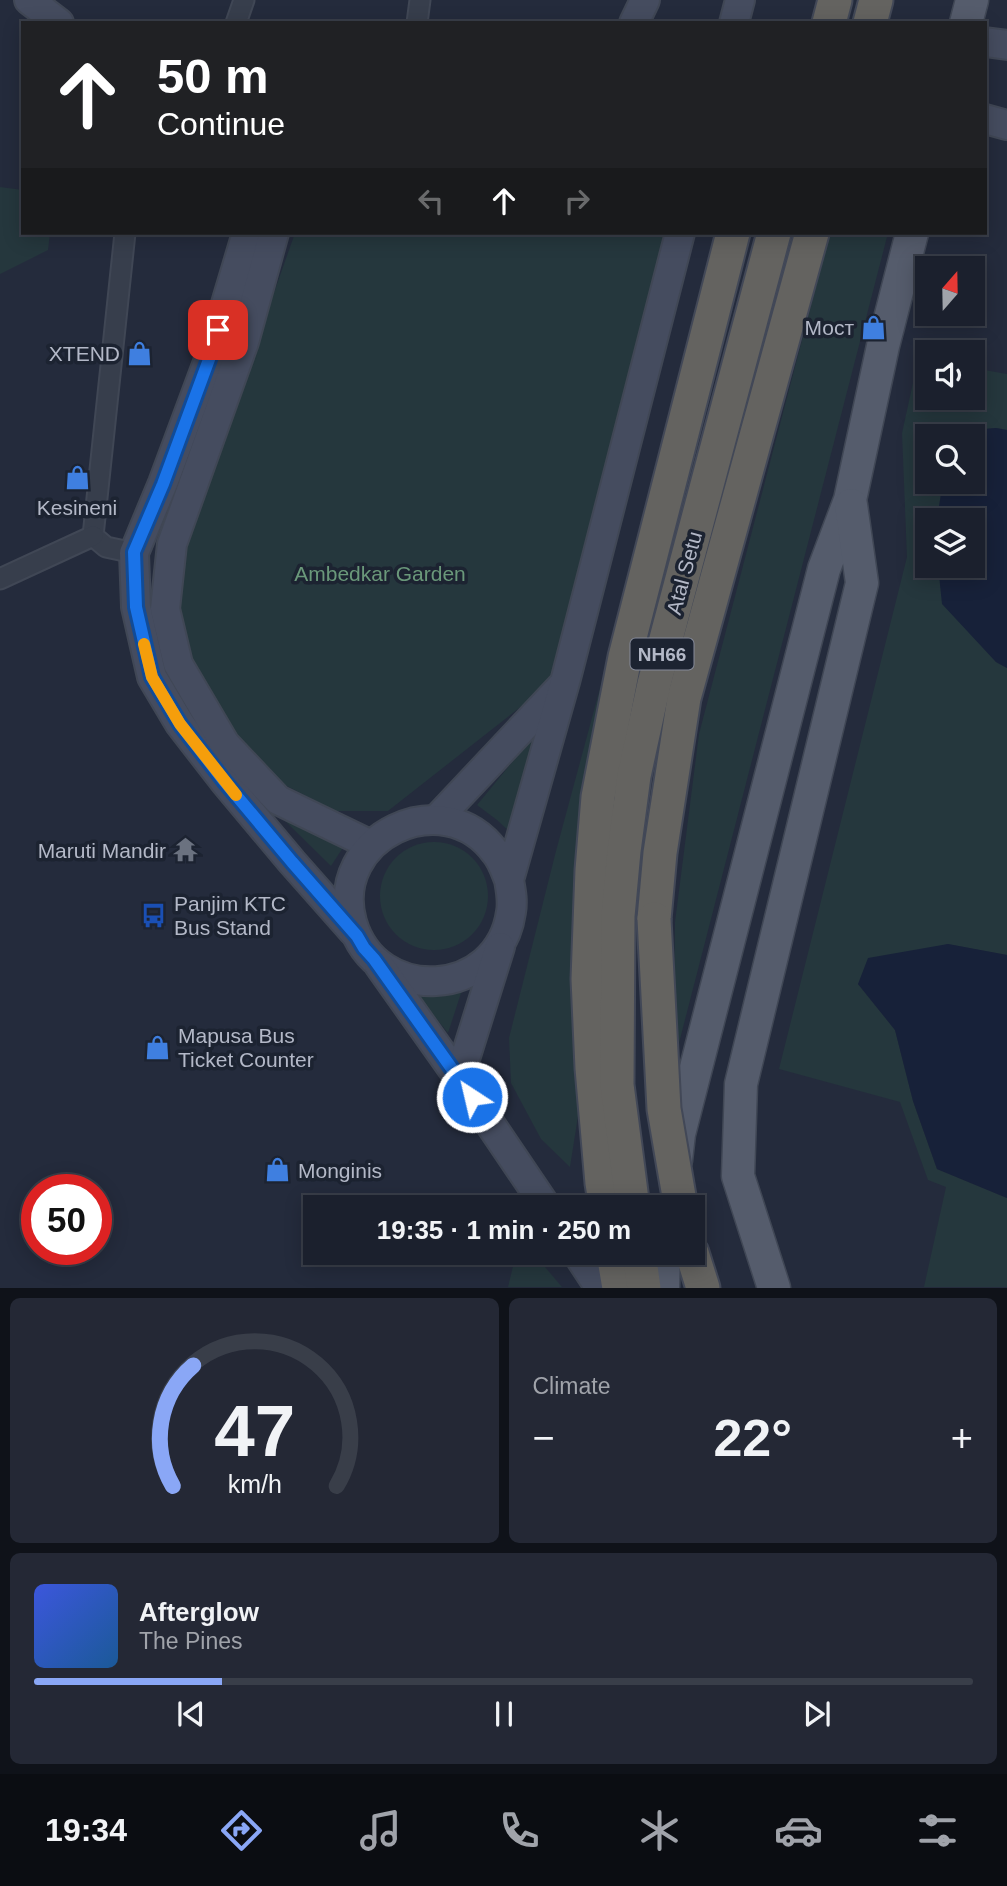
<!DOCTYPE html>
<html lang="en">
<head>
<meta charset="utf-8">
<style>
  body { margin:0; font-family:Arial,sans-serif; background:#242835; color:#f1f3f6; height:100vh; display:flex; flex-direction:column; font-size:26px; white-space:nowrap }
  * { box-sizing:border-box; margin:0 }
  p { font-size:23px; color:#a0a3aa }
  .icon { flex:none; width:38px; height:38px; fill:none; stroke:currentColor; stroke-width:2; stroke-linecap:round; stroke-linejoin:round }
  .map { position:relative; height:1288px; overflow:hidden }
  .panel { display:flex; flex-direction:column; gap:10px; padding:10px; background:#0f1219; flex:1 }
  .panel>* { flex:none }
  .top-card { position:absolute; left:21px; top:21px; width:966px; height:214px; border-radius:0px; box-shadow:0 4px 18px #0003,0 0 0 2px #393e49; background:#202124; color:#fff; overflow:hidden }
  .needle { width:46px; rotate:20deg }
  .fabs { position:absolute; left:915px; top:256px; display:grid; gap:14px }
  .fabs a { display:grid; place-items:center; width:70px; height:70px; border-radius:0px; background:#1b202d; box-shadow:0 4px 18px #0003,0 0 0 2px #393e49; font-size:35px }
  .speed { position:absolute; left:21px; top:1174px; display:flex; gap:14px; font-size:35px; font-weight:700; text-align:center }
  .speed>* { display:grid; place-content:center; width:91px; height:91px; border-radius:50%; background:#1b202d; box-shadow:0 4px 18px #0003,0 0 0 2px #393e49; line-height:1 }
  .speed .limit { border:10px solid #d22; background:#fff; color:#111 }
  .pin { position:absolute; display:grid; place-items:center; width:60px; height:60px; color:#fff; margin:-30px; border-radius:14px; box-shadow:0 4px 10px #0006 }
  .me { position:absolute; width:77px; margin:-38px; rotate:325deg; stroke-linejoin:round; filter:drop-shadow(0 0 5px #0008) }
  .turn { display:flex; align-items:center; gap:24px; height:147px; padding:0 21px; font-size:32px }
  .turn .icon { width:91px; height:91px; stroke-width:2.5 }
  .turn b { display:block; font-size:49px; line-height:60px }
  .lanes { display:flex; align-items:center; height:66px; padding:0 21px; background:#0003; justify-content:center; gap:35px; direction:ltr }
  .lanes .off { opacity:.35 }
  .big { font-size:52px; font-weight:800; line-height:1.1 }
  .panel .tile { flex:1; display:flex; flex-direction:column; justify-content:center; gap:10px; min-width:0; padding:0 24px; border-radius:10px; background:#242835 }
  .panel .dial { align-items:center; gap:0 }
  .dial svg { height:182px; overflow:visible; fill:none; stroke:#393e49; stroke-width:7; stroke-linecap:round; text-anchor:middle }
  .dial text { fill:#f1f3f6; stroke:none }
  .song { display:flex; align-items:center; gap:21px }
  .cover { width:84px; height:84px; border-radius:10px; background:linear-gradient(135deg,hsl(230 70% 55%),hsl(210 70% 35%)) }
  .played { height:7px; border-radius:4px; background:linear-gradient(90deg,#8aa7f6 20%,#393e49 20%) }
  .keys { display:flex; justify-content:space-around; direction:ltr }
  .heat { display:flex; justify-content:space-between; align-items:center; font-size:38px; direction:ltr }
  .panel .tiles { flex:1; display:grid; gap:10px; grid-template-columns:1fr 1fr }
  .tile:last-child { grid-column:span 2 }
  .trip { position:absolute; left:303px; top:1195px; width:402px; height:70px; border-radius:0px; background:#1b202d; box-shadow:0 4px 18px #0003,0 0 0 2px #393e49; font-weight:800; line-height:70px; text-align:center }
  .tab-bar { display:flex; height:112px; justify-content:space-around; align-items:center; background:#0b0d12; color:#a0a3aa }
  .tab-bar .icon { width:49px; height:49px }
  .tab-bar .selected { color:#8aa7f6 }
  .tab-bar b { font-size:32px; color:#f1f3f6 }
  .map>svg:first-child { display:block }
  .green { fill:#25373d }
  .water { fill:#172139 }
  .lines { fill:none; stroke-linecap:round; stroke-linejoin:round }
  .minor-casing { stroke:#404755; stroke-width:23 }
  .secondary-casing { stroke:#404755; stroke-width:32 }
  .primary-casing { stroke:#404755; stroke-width:35 }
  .trunk-casing { stroke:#424857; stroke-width:37 }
  .minor { stroke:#373e4c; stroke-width:19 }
  .secondary { stroke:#454c5f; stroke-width:28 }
  .primary { stroke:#555c6c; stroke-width:32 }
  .trunk { stroke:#646360; stroke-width:33 }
  .trunk-bridge-casing { stroke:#424857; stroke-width:37; stroke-linecap:butt }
  .trunk-bridge { stroke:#646360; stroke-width:33 }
  .route-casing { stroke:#114b97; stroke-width:18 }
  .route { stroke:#1a73e8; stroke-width:12 }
  .slow { stroke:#f59e0b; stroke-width:12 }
  .labels { text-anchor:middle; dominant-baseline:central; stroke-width:7; stroke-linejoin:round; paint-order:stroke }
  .shield { fill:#1c2331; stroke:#868b9a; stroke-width:2 }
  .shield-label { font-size:19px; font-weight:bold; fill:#b3b8c7 }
  .poi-label { font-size:21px; fill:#b3b8c7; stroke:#1c2331; text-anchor:end }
  .park-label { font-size:21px; fill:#6a987a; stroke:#1c2331 }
  .street-label { font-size:21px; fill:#b3b8c7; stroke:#1c2331 }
</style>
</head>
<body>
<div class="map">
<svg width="1007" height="1288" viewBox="0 0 1007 1288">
  <rect width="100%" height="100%" fill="#242b3c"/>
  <!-- green -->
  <g class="green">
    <path d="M0 187 23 190V233H50L48 250 0 274Z"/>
    <path d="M295 233H665L551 683 388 811H335L281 783 237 743 187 651 181 620 178 590 184 548Z"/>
    <path d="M723 233 630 625 581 1097 570 1167 541 1139 511 1083 509 1038 556 851Z"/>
    <path d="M830 233H888L679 1043 674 995 675 922 699 734Z"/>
    <path d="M918 360 927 361 928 397H973V368L1007 374V430L996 428 962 431 960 436H928V481H943L937 520H928V565H938L943 604 996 662 1007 668V955L947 944 858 984 895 1030 913 1101 937 1169 1007 1198V1287H924L946 1187 928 1180 900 1102 779 1069 907 557 902 433Z"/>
    <path d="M539 735 514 836 497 820 477 805 532 738Z"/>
    <path d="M279 815 344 846 331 866Z"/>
    <circle cx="434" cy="896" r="54"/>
    <path d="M463 987 448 1033 413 990Z"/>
    <path d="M528 1253H533L562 1287H508L515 1258Z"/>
  </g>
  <!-- water -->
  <g class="water">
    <path d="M996 428 1007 430V668L996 662 942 604 938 565H973V520H937L943 481H973V436H960L962 431Z"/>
    <path d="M948 944 1007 955V1198L937 1169 913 1101 895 1030 858 984 868 958Z"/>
  </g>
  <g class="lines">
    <defs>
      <g id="minor">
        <path d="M236 23 244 0"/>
        <path d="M417 23 420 0"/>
        <path d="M93 536 125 233"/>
        <path d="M93 536 106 547 134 553"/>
        <path d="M0 579 93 536"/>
      </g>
      <g id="secondary">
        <path d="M29 0 59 23"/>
        <path d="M634 23 645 0"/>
        <path d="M734 23 740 0"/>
        <path d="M985 42 1007 45"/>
        <path d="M985 119 1007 125"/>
        <path d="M247 233 211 354 163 483 134 553 136 607 152 677 180 724 225 782 292 862 353 931"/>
        <path d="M274 233 244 342 172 544 165 609 178 664 225 744 278 800 371 845"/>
        <path d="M436 820 561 687"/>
        <path d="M509 880C505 870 502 860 495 852 444 782 328 837 352 922 376 1006 499 999 511 912 513 901 511 891 509 880L565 682 680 233"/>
        <path d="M379 965 459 1078 547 1208"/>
        <path d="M459 1078 500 947"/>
        <path d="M577 1253 600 1288"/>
      </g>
      <g id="primary">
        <path d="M966 23 972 0"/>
        <path d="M676 1160 679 1134 824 569 850 500 883 346 912 233"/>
        <path d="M663 1288 664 1253"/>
        <path d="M774 1288 738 1176 741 1084 862 583 851 505"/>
      </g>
      <g id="trunk">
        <path d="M829 23 835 0"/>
        <path d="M870 23 876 0"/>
        <path d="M654 919 660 853 684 698 812 233"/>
        <path d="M606 1208 602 1183 592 1068 588 979 592 870 598 797 625 657 733 233"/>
        <path d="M633 1208 617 1085 618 916 624 851 634 776 654 684 774 233"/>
        <path d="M613 1253 619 1288"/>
        <path d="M639 1253 644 1288"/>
        <path d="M692 1253 703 1288"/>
      </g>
    </defs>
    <!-- minor casing -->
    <use href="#minor" class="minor-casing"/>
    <!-- secondary casing -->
    <use href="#secondary" class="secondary-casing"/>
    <!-- primary casing -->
    <use href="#primary" class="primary-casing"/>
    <!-- trunk casing -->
    <use href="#trunk" class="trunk-casing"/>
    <!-- minor -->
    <use href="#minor" class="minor"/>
    <!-- secondary -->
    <use href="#secondary" class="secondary"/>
    <!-- primary -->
    <use href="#primary" class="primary"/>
    <!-- trunk -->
    <use href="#trunk" class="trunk"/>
    <defs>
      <path id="trunk-bridge" d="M654 919 664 1109 681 1208"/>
    </defs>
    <!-- trunk-bridge casing -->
    <use href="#trunk-bridge" class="trunk-bridge-casing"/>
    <!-- trunk-bridge -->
    <use href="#trunk-bridge" class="trunk-bridge"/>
  </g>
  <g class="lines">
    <defs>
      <path id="route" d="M218 330 211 354 163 484 134 552 136 607 152 677 180 724 225 782 292 862 357 936 364 948 374 959 472 1097"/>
    </defs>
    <!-- route casing -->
    <use href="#route" class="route-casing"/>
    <!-- route -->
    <use href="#route" class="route"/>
    <!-- slow -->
    <path class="slow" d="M144 644 152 677 180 724 236 795"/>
  </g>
  <!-- icons -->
  <defs>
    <symbol id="shop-bare" viewBox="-9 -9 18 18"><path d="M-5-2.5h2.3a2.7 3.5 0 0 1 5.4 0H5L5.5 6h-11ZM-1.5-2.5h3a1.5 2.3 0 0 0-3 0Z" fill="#3f7fe0" stroke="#1c2331" stroke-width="2.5" paint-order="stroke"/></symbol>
    <symbol id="temple-bare" viewBox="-9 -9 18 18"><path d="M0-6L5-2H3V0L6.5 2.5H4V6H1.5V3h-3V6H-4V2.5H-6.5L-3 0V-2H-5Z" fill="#6b7280" stroke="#1c2331" stroke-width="2.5" paint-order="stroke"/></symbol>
    <symbol id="bus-bare" viewBox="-9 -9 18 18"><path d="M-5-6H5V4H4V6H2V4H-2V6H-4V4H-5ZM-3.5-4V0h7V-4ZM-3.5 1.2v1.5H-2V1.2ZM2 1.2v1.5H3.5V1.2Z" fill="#1a4fb4" stroke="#1c2331" stroke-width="2.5" paint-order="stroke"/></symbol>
  </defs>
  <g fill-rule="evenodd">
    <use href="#shop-bare" x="856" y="310" width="35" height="35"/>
    <use href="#shop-bare" x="122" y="336" width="35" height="35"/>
    <use href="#shop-bare" x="60" y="460" width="35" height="35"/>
    <use href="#temple-bare" x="168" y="832" width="35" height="35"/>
    <use href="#bus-bare" x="136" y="898" width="35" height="35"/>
    <use href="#shop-bare" x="140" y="1030" width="35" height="35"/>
    <use href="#shop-bare" x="260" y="1152" width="35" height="35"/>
  </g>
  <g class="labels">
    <!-- shield labels -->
    <rect class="shield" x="630.5" y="638.5" width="63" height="31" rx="5"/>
    <g class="shield-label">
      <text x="662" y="654">NH66</text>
    </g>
    <!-- poi labels -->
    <g class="poi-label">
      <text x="854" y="327">Мост</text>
      <text x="120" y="353">XTEND</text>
      <text x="77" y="507" text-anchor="middle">Kesineni</text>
      <text x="166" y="850">Maruti Mandir</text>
      <text x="174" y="903" text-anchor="start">Panjim KTC<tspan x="174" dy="24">Bus Stand</tspan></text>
      <text x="178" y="1035" text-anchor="start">Mapusa Bus<tspan x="178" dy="24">Ticket Counter</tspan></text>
      <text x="298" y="1170" text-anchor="start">Monginis</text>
    </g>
    <!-- park labels -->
    <g class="park-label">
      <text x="380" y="573">Ambedkar Garden</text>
    </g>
    <!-- street labels -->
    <g class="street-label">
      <text transform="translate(684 573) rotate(-75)">Atal Setu</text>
    </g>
  </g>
</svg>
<div class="fabs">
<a><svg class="needle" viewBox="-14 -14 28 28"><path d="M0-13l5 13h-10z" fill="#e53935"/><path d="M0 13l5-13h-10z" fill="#a0a3aa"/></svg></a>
<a><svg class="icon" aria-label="sound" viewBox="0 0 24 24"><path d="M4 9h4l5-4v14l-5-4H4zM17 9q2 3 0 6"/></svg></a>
<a><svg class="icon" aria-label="search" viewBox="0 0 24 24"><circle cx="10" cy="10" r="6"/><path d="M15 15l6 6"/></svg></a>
<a><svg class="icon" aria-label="layers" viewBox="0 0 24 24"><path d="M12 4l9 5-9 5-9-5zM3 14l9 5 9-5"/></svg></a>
</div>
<div class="speed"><div class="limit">50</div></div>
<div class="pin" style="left:218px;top:330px;background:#d93025"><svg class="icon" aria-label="arrive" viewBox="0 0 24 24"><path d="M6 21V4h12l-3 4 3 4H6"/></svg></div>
<svg class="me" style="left:472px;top:1097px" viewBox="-20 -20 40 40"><circle r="17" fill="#1a73e8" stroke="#fff" stroke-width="3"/><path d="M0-11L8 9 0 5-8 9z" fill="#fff"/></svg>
<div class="trip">19:35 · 1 min · 250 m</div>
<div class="top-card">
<div class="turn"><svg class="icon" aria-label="ahead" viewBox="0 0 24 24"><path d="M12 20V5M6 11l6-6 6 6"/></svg><div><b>50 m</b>Continue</div></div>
<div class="lanes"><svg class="icon off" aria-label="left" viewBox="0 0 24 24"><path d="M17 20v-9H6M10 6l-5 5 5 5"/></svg><svg class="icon" aria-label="ahead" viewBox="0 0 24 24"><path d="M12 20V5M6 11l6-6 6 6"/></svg><svg class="icon off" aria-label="right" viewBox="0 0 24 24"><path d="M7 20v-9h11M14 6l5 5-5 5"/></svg></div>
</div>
</div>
<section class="panel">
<div class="tiles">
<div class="tile dial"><svg viewBox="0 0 100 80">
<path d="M14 69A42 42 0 1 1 86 69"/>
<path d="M14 69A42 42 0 0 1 23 16" stroke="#8aa7f6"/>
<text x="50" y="56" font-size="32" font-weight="700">47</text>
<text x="50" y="72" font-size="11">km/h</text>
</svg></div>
<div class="tile"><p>Climate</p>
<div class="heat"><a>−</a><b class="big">22°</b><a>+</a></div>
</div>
<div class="tile">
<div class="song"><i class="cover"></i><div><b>Afterglow</b><p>The Pines</p></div></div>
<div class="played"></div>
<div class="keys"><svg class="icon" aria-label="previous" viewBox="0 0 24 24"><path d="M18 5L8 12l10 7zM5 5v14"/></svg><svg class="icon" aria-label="pause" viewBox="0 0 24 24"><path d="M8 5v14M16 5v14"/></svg><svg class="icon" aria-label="next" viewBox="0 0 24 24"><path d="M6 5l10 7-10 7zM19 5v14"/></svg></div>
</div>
</div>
</section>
<nav class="tab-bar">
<b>19:34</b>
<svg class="icon selected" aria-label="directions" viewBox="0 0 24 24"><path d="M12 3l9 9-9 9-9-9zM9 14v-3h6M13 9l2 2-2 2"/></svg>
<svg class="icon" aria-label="music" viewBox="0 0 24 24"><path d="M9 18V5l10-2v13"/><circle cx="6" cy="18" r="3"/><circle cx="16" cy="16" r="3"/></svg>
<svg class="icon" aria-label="phone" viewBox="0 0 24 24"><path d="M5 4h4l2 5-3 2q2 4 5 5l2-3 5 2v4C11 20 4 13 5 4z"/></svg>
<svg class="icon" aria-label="climate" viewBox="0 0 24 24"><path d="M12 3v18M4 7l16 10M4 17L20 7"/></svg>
<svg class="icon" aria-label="car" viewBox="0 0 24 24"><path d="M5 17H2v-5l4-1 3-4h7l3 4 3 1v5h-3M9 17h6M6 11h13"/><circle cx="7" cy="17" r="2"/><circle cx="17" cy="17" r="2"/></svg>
<svg class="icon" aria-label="filters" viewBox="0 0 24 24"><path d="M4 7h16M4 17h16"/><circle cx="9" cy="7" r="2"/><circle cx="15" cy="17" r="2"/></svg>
</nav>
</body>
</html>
